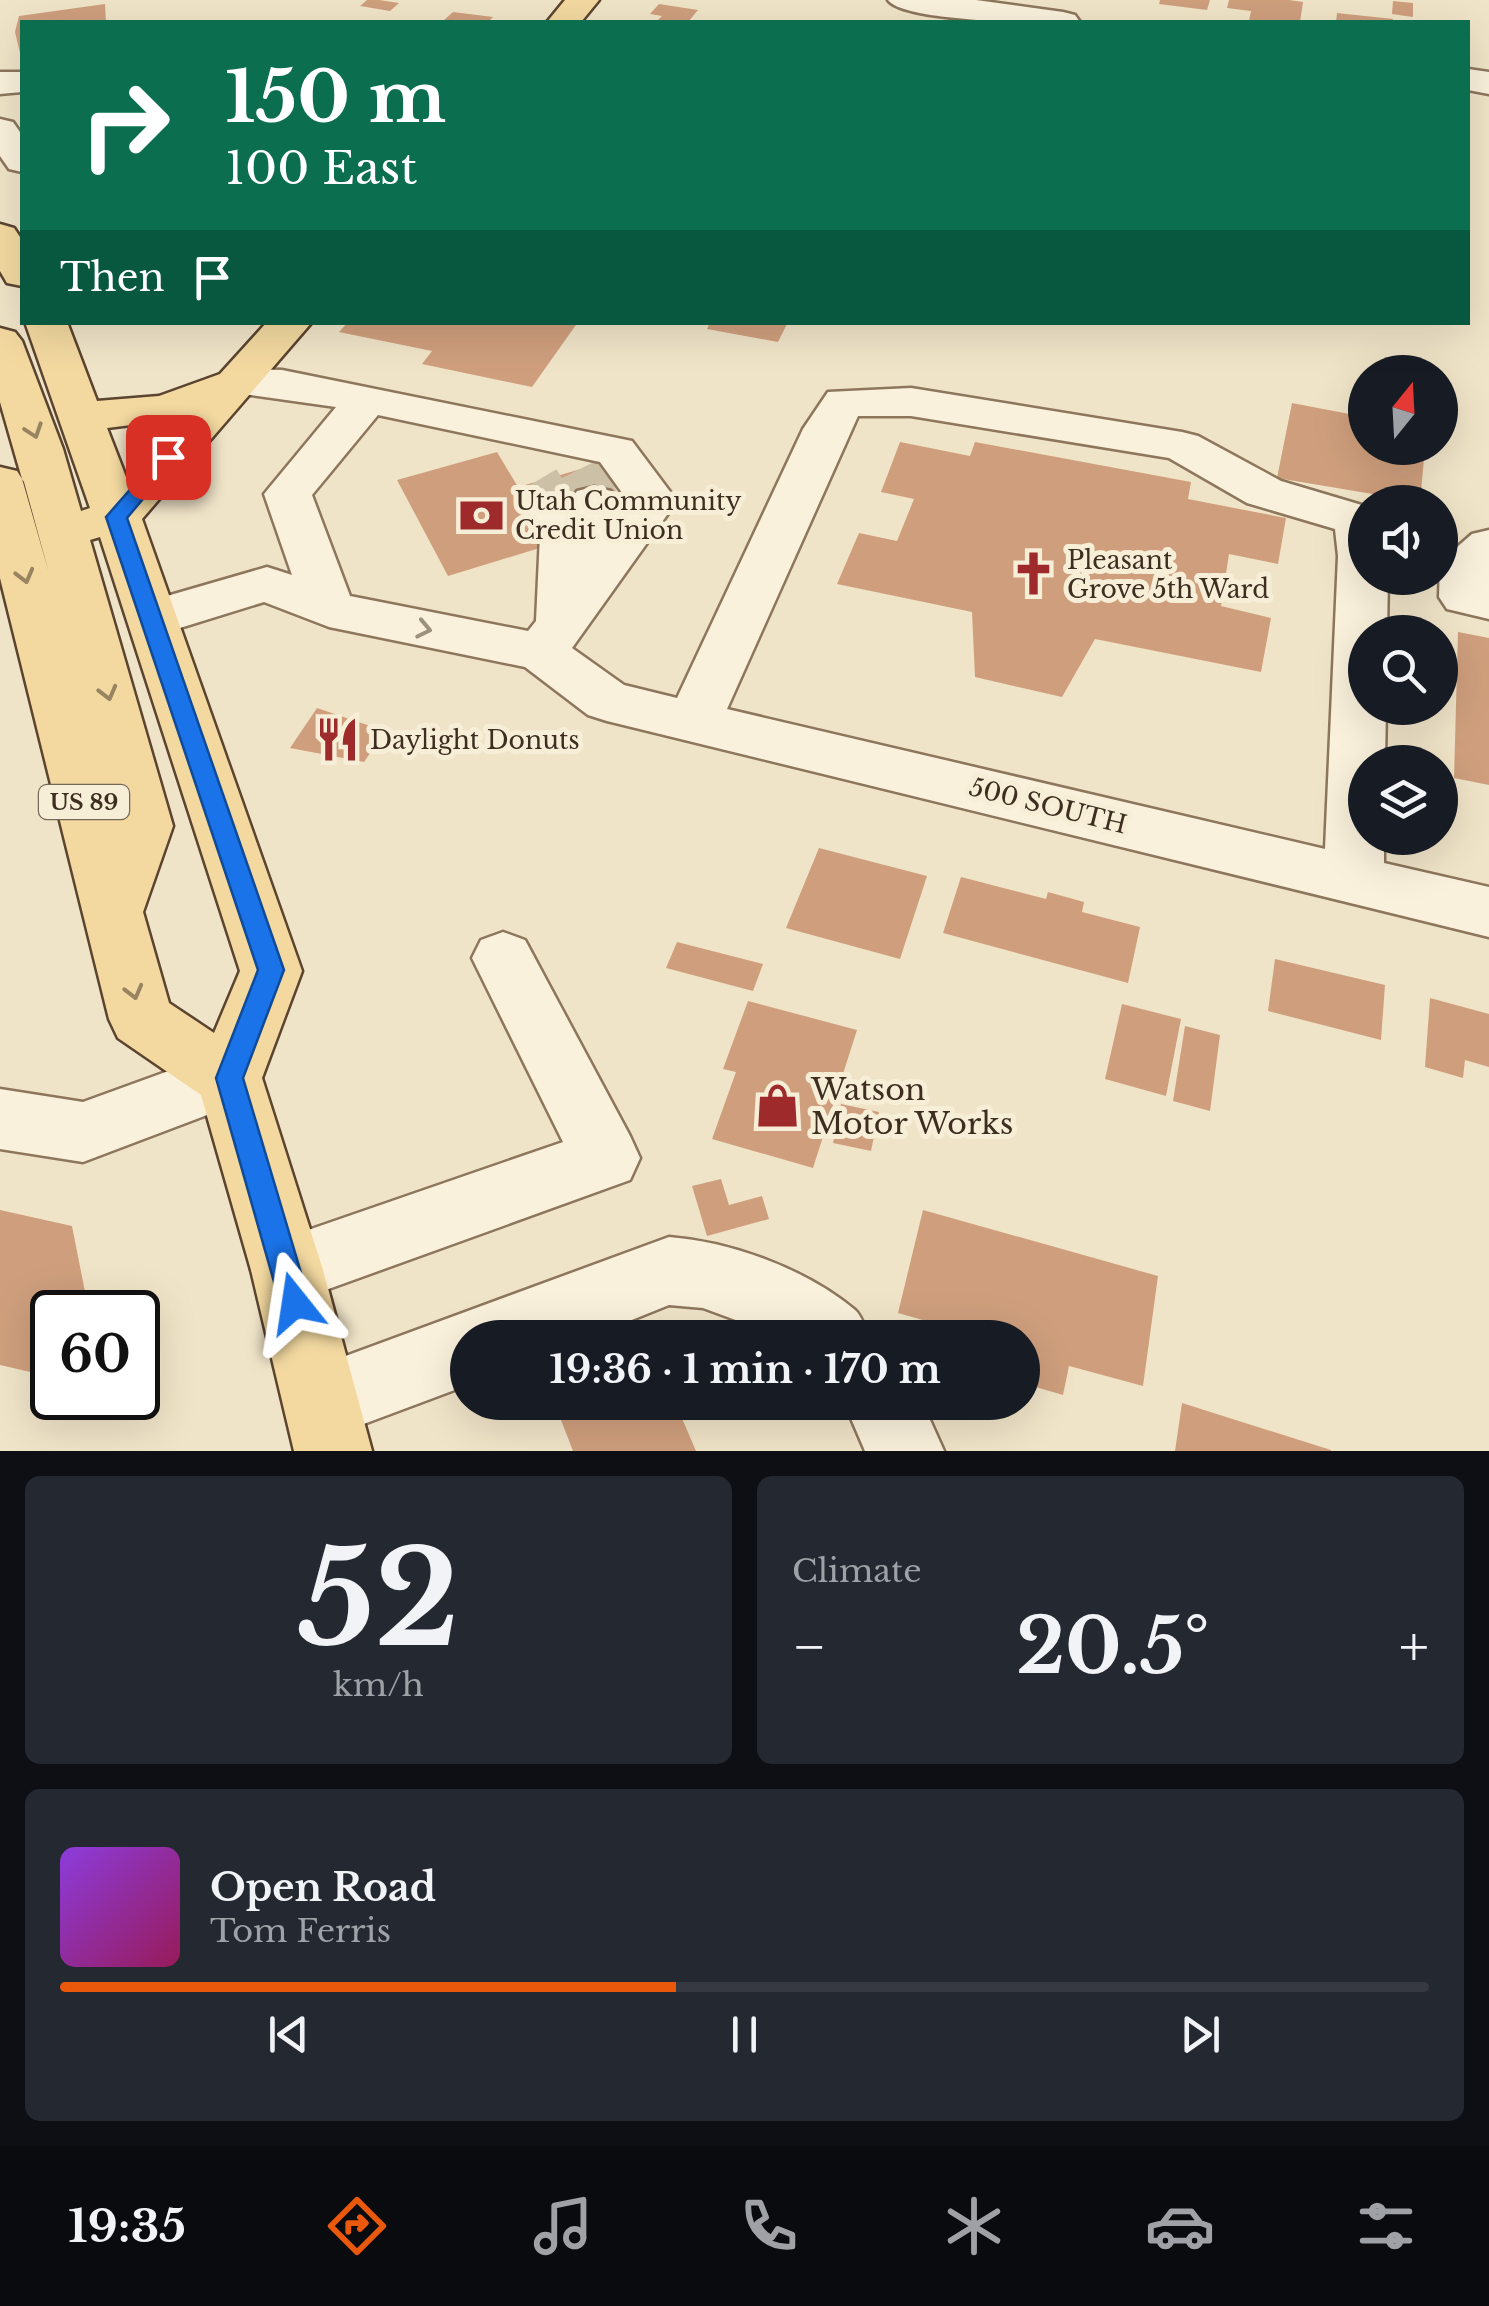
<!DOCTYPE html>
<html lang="en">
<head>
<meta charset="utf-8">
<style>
  body { margin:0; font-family:"Libre Baskerville",serif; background:#242831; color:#f1f3f6; height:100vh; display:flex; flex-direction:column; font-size:38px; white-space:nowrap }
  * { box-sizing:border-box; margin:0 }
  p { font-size:32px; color:#9ea1a6 }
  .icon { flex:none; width:55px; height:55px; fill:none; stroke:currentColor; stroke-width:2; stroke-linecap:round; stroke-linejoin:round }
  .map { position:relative; height:1451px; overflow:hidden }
  .panel { display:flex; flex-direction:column; gap:25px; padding:25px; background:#0d0f14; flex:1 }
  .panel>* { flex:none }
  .banner { position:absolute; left:20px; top:20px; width:1450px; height:305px; border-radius:0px; box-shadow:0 10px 40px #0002; background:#0b6e4f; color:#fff; overflow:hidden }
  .needle { width:65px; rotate:18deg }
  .tools { position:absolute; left:1348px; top:355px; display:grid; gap:20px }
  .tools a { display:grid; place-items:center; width:110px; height:110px; border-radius:50%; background:#171b24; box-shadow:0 10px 40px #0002; font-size:50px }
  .speed { position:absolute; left:30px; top:1290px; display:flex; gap:20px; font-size:50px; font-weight:700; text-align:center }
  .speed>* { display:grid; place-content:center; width:130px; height:130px; border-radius:50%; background:#171b24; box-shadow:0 10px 40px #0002; line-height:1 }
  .speed .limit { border:5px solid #111; border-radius:15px; background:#fff; color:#111 }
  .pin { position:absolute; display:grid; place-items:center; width:85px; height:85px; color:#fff; margin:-42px; border-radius:20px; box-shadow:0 5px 15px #0006 }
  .me { position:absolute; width:110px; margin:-55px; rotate:345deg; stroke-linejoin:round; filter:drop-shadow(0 0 8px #0008) }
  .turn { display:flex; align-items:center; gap:35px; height:210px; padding:0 40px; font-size:45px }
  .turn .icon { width:130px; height:130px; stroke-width:2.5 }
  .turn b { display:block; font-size:70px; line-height:85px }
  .then { display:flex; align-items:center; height:95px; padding:0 40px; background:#0003; gap:20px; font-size:38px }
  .big { font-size:75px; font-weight:800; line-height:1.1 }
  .panel .widget { flex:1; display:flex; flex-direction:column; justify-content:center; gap:15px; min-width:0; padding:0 35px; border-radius:15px; background:#242831 }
  .panel .dial { align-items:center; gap:0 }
  .dial b { font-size:130px; line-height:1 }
  .song { display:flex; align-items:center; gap:30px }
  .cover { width:120px; height:120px; border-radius:15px; background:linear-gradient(135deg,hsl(270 70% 55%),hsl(330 70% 35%)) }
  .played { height:10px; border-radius:5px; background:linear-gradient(90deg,#ea580c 45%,#363941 45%) }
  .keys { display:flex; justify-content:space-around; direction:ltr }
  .heat { display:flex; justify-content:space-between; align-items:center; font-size:55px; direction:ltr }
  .panel .tiles { flex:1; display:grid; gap:25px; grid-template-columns:1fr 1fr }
  .widget:last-child { grid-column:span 2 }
  .trip { position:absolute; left:450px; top:1320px; width:590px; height:100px; border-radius:50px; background:#171b24; box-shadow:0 10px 40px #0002; font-weight:800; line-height:100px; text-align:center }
  .tabs { display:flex; height:160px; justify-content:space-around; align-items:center; background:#090b0e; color:#9ea1a6 }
  .tabs .icon { width:70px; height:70px }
  .tabs .current { color:#ea580c }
  .tabs b { font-size:45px; color:#f1f3f6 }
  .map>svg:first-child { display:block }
  .building { fill:#cf9f7d }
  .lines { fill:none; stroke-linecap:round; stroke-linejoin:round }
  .minor-tunnel { stroke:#ccc0a6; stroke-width:50; stroke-dasharray:50 25; stroke-linecap:butt }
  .minor-casing { stroke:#8d765c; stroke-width:5 }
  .major-casing { stroke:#5b4430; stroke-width:5 }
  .minor { fill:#faf1dc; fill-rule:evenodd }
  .major { fill:#f3d9a0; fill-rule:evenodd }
  .oneway { stroke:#988460 }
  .oneway2 { stroke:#9c907e }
  .route { fill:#1a73e8; stroke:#114b97; stroke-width:2.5 }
  .labels { text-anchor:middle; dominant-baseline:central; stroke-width:10; stroke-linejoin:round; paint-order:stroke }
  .shield { fill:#f7eed8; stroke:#756857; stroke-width:2.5 }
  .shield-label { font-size:22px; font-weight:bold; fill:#3d2e20 }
  .poi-label { font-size:25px; fill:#3d2e20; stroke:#f7eed8; text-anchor:start }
  .street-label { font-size:25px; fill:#3d2e20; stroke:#f7eed8 }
  .near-poi-label { font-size:30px; fill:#3d2e20; stroke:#f7eed8; text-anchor:start }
</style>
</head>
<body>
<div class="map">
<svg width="1489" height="1451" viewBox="0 0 1489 1451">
  <rect width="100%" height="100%" fill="#f0e4c8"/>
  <!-- building -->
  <g class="building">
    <path d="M367 0H379L399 3 390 11 360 6Z"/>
    <path d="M1160 0H1210L1207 10 1159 4Z"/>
    <path d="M1229 0H1289L1303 2 1300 22H1261L1249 21 1251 11 1227 8Z"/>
    <path d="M1393 1 1413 3V17L1392 14Z"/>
    <path d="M105 4 106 22H22L21 57 15 32 19 16Z"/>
    <path d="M659 4 698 10 688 22H656L662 16 650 14Z"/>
    <path d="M453 12 493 17 488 22H442Z"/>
    <path d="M1337 13 1393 19 1392 22H1336Z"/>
    <path d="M348 322H578L532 387 422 364 432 351 339 332Z"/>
    <path d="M710 322H788L778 342 707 329Z"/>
    <path d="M1292 403 1365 417V448H1425L1420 502 1277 478Z"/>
    <path d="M900 442 970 456 975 442 1191 482 1188 499 1286 518 1278 564 1229 554 1221 606 1271 618 1261 672 1095 639 1062 697 975 677 972 612 837 584 859 533 897 541 914 499 881 492Z"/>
    <path d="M497 452 518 487 595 465 616 495 540 517 556 543 448 576 397 480Z"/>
    <path d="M1458 632 1489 638V785L1454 778Z"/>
    <path d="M317 708 385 731 364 762 290 748Z"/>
    <path d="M819 848 927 876 900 959 786 928Z"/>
    <path d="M961 877 1046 899 1048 892 1084 902 1082 912 1140 927 1128 983 943 933Z"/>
    <path d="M677 942 763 964 753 991 666 968Z"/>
    <path d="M1275 959 1385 985 1381 1040 1268 1011Z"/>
    <path d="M1430 998 1489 1014V1067L1465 1060 1463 1078 1425 1067Z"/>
    <path d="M748 1001 857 1030 813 1168 712 1139 736 1072 723 1069Z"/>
    <path d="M1122 1004 1181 1019 1166 1096 1105 1079Z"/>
    <path d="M1185 1026 1220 1035 1210 1111 1173 1101Z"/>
    <path d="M841 1104 879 1112 871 1151 833 1143Z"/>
    <path d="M721 1179 729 1205 762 1196 769 1219 707 1236 692 1186Z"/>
    <path d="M0 1210 72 1226 89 1312H52V1377L0 1365Z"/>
    <path d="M923 1210 1158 1276 1143 1386 1069 1366 1063 1395 1022 1383V1338H985L898 1313Z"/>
    <path d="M566 1402H675L696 1451H573L556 1407Z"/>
    <path d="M1182 1403 1331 1450V1451H1175Z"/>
  </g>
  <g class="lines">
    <!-- minor-tunnel -->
    <g class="minor-tunnel">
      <path d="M578 470 594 502"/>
      <path d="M535 482 554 514"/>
    </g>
    <defs>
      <g id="minor">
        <path d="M888 0H976L1063 12 1075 15 1080 22C1049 24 903 22 888 0Z"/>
        <path d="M1468 69 1489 72V94L1468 90Z"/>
        <path d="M0 72H22V92L0 94Z"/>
        <path d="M0 119 13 122 22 135V172L9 169 0 156Z"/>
        <path d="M238 369 282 370 632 441 677 501 572 648 624 685 677 698 803 429 828 392 911 388 1182 432 1198 436 1281 481 1365 506V578H1388L1387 632H1365V708H1386L1385 762H1365V838H1384V863L1489 887V937L607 721 588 715 525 667 329 627 264 602 154 636 136 631 128 618 136 605 267 567 292 575 264 494 336 407 222 391 216 382 222 373ZM378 415 600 462 628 501 621 509 611 491 594 487 577 491 570 503 554 498 537 503 530 514 540 535 536 621 528 631 350 596 312 495ZM858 416H911L1169 458 1247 503 1335 529 1338 556 1325 849 727 709Z"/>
        <path d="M1489 530V619L1447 609 1439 597 1440 562 1472 534Z"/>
        <path d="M503 932 525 940 630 1136 640 1158 630 1180 287 1304 262 1294 251 1270 262 1246 563 1142 472 958 481 940Z"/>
        <path d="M229 1049 252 1058 262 1078 252 1098 83 1162 0 1149V1089L83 1102Z"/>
        <path d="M669 1237C732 1242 806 1269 855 1310 862 1316 865 1329 869 1338H765L741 1322 703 1308 669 1305 587 1338H468V1385L321 1440 294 1429 283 1402 294 1375Z"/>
        <path d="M844 1402H922L944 1451H865Z"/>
      </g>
      <g id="major">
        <path d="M565 0H599L581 22H547Z"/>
        <path d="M0 224 14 228 22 240V286L7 283 0 271Z"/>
        <path d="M25 322H67L97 401 159 396 220 374 267 322H312L142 519 302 971 262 1078 323 1270 372 1451H294L251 1270 201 1095 118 1038 109 1019 0 578V467L17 471 24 482 49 573 0 402V328L15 332 22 341 63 449 81 511 90 508ZM179 419 126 477 107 428ZM100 537 240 971 214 1033 169 1003 143 912 173 826 90 540Z"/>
      </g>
    </defs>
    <!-- minor casing -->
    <use href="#minor" class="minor-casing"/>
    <!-- major casing -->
    <use href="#major" class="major-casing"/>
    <!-- minor -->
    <use href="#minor" class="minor"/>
    <!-- major -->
    <use href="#major" class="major"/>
  </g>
  <!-- one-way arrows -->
  <defs><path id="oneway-chevron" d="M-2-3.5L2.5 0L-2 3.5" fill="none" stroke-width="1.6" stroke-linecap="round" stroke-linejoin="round" transform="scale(2.5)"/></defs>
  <g class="oneway">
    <use href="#oneway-chevron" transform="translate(34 431) rotate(71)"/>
    <use href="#oneway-chevron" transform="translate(25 576) rotate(75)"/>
    <use href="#oneway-chevron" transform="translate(108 693) rotate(75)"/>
    <use href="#oneway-chevron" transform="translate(134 992) rotate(75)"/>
  </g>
  <use class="oneway2" href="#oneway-chevron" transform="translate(424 629) rotate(12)"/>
  <!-- route -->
  <path class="route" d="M168 451 178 457 127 518 284 970 243 1078 310 1303 306 1313 295 1317 285 1313 280 1303 216 1078 258 970 106 517 162 453Z"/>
  <!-- icons -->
  <defs>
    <symbol id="bank-bare" viewBox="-9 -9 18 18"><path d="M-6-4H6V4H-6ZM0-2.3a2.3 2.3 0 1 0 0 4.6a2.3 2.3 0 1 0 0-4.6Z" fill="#9e2a2b" stroke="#f7eed8" stroke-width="2.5" paint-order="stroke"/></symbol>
    <symbol id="church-bare" viewBox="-9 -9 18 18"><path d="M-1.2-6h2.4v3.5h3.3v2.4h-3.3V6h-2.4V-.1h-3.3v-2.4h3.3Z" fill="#9e2a2b" stroke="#f7eed8" stroke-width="2.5" paint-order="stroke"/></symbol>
    <symbol id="restaurant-bare" viewBox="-9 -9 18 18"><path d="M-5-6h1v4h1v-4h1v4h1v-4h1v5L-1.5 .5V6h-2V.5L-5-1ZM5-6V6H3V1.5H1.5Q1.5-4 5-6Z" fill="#9e2a2b" stroke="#f7eed8" stroke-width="2.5" paint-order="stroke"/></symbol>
    <symbol id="shop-bare" viewBox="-9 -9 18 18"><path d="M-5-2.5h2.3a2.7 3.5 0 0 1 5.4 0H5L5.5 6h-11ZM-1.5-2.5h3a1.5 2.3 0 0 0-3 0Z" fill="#9e2a2b" stroke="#f7eed8" stroke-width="2.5" paint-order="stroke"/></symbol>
  </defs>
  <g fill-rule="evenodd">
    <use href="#bank-bare" x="450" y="484" width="63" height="63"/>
    <use href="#church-bare" x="1002" y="542" width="63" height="63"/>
    <use href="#restaurant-bare" x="306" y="708" width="63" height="63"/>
    <use href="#shop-bare" x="746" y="1074" width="63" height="63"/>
  </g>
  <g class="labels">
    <!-- shield labels -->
    <rect class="shield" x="39" y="785" width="90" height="34" rx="8"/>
    <g class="shield-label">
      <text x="84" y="802">US 89</text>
    </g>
    <!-- poi labels -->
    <g class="poi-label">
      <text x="515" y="501">Utah Community<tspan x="515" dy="29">Credit Union</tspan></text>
      <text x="1067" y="560">Pleasant<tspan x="1067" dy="29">Grove 5th Ward</tspan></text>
      <text x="370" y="740">Daylight Donuts</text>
    </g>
    <!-- street labels -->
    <g class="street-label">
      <text transform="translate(1048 806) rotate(14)">500 SOUTH</text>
    </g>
    <!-- near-poi labels -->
    <g class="near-poi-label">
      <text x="811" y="1089">Watson<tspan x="811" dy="34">Motor Works</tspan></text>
    </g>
  </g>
</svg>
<div class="tools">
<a><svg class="needle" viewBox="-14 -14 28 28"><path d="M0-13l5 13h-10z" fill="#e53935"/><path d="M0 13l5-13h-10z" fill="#9ea1a6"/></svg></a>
<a><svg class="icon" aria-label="sound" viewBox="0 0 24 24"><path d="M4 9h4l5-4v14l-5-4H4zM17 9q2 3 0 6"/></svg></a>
<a><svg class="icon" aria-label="search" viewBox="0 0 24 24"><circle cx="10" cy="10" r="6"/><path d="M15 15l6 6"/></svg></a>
<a><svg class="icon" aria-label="layers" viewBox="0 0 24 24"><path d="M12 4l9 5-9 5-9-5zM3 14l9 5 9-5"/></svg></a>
</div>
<div class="speed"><div class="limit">60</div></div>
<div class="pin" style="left:168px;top:457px;background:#d93025"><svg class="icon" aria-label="arrive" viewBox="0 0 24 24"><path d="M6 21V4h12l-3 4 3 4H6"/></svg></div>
<svg class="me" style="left:295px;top:1303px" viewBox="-20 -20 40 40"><path d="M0-17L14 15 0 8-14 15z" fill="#1a73e8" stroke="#fff" stroke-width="4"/></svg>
<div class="trip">19:36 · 1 min · 170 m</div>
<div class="banner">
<div class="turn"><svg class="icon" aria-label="right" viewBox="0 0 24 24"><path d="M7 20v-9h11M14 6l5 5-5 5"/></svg><div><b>150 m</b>100 East</div></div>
<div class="then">Then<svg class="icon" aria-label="arrive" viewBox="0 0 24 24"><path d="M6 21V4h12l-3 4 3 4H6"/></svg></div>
</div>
</div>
<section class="panel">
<div class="tiles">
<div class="widget dial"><b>52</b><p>km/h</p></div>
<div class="widget"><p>Climate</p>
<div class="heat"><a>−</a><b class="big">20.5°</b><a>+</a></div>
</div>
<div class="widget">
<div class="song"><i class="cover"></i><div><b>Open Road</b><p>Tom Ferris</p></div></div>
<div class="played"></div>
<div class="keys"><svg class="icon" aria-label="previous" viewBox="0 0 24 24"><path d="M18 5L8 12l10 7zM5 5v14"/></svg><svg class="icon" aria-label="pause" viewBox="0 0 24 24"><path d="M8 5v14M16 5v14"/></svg><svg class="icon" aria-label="next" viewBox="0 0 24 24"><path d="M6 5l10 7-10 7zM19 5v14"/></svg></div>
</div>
</div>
</section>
<nav class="tabs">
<b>19:35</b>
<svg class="icon current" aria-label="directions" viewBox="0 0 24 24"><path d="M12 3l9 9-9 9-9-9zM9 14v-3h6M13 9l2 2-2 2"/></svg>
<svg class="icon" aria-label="music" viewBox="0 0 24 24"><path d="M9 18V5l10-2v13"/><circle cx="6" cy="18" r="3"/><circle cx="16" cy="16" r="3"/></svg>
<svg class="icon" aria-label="phone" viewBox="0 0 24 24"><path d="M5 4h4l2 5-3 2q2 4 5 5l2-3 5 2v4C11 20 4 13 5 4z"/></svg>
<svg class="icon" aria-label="climate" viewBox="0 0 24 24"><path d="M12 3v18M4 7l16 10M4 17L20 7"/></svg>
<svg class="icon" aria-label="car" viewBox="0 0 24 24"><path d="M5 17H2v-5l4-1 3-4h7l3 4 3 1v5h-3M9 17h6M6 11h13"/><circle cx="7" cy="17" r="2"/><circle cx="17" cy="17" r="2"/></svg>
<svg class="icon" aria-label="filters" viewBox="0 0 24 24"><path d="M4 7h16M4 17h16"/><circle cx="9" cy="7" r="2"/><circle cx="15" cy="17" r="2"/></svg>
</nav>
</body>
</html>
